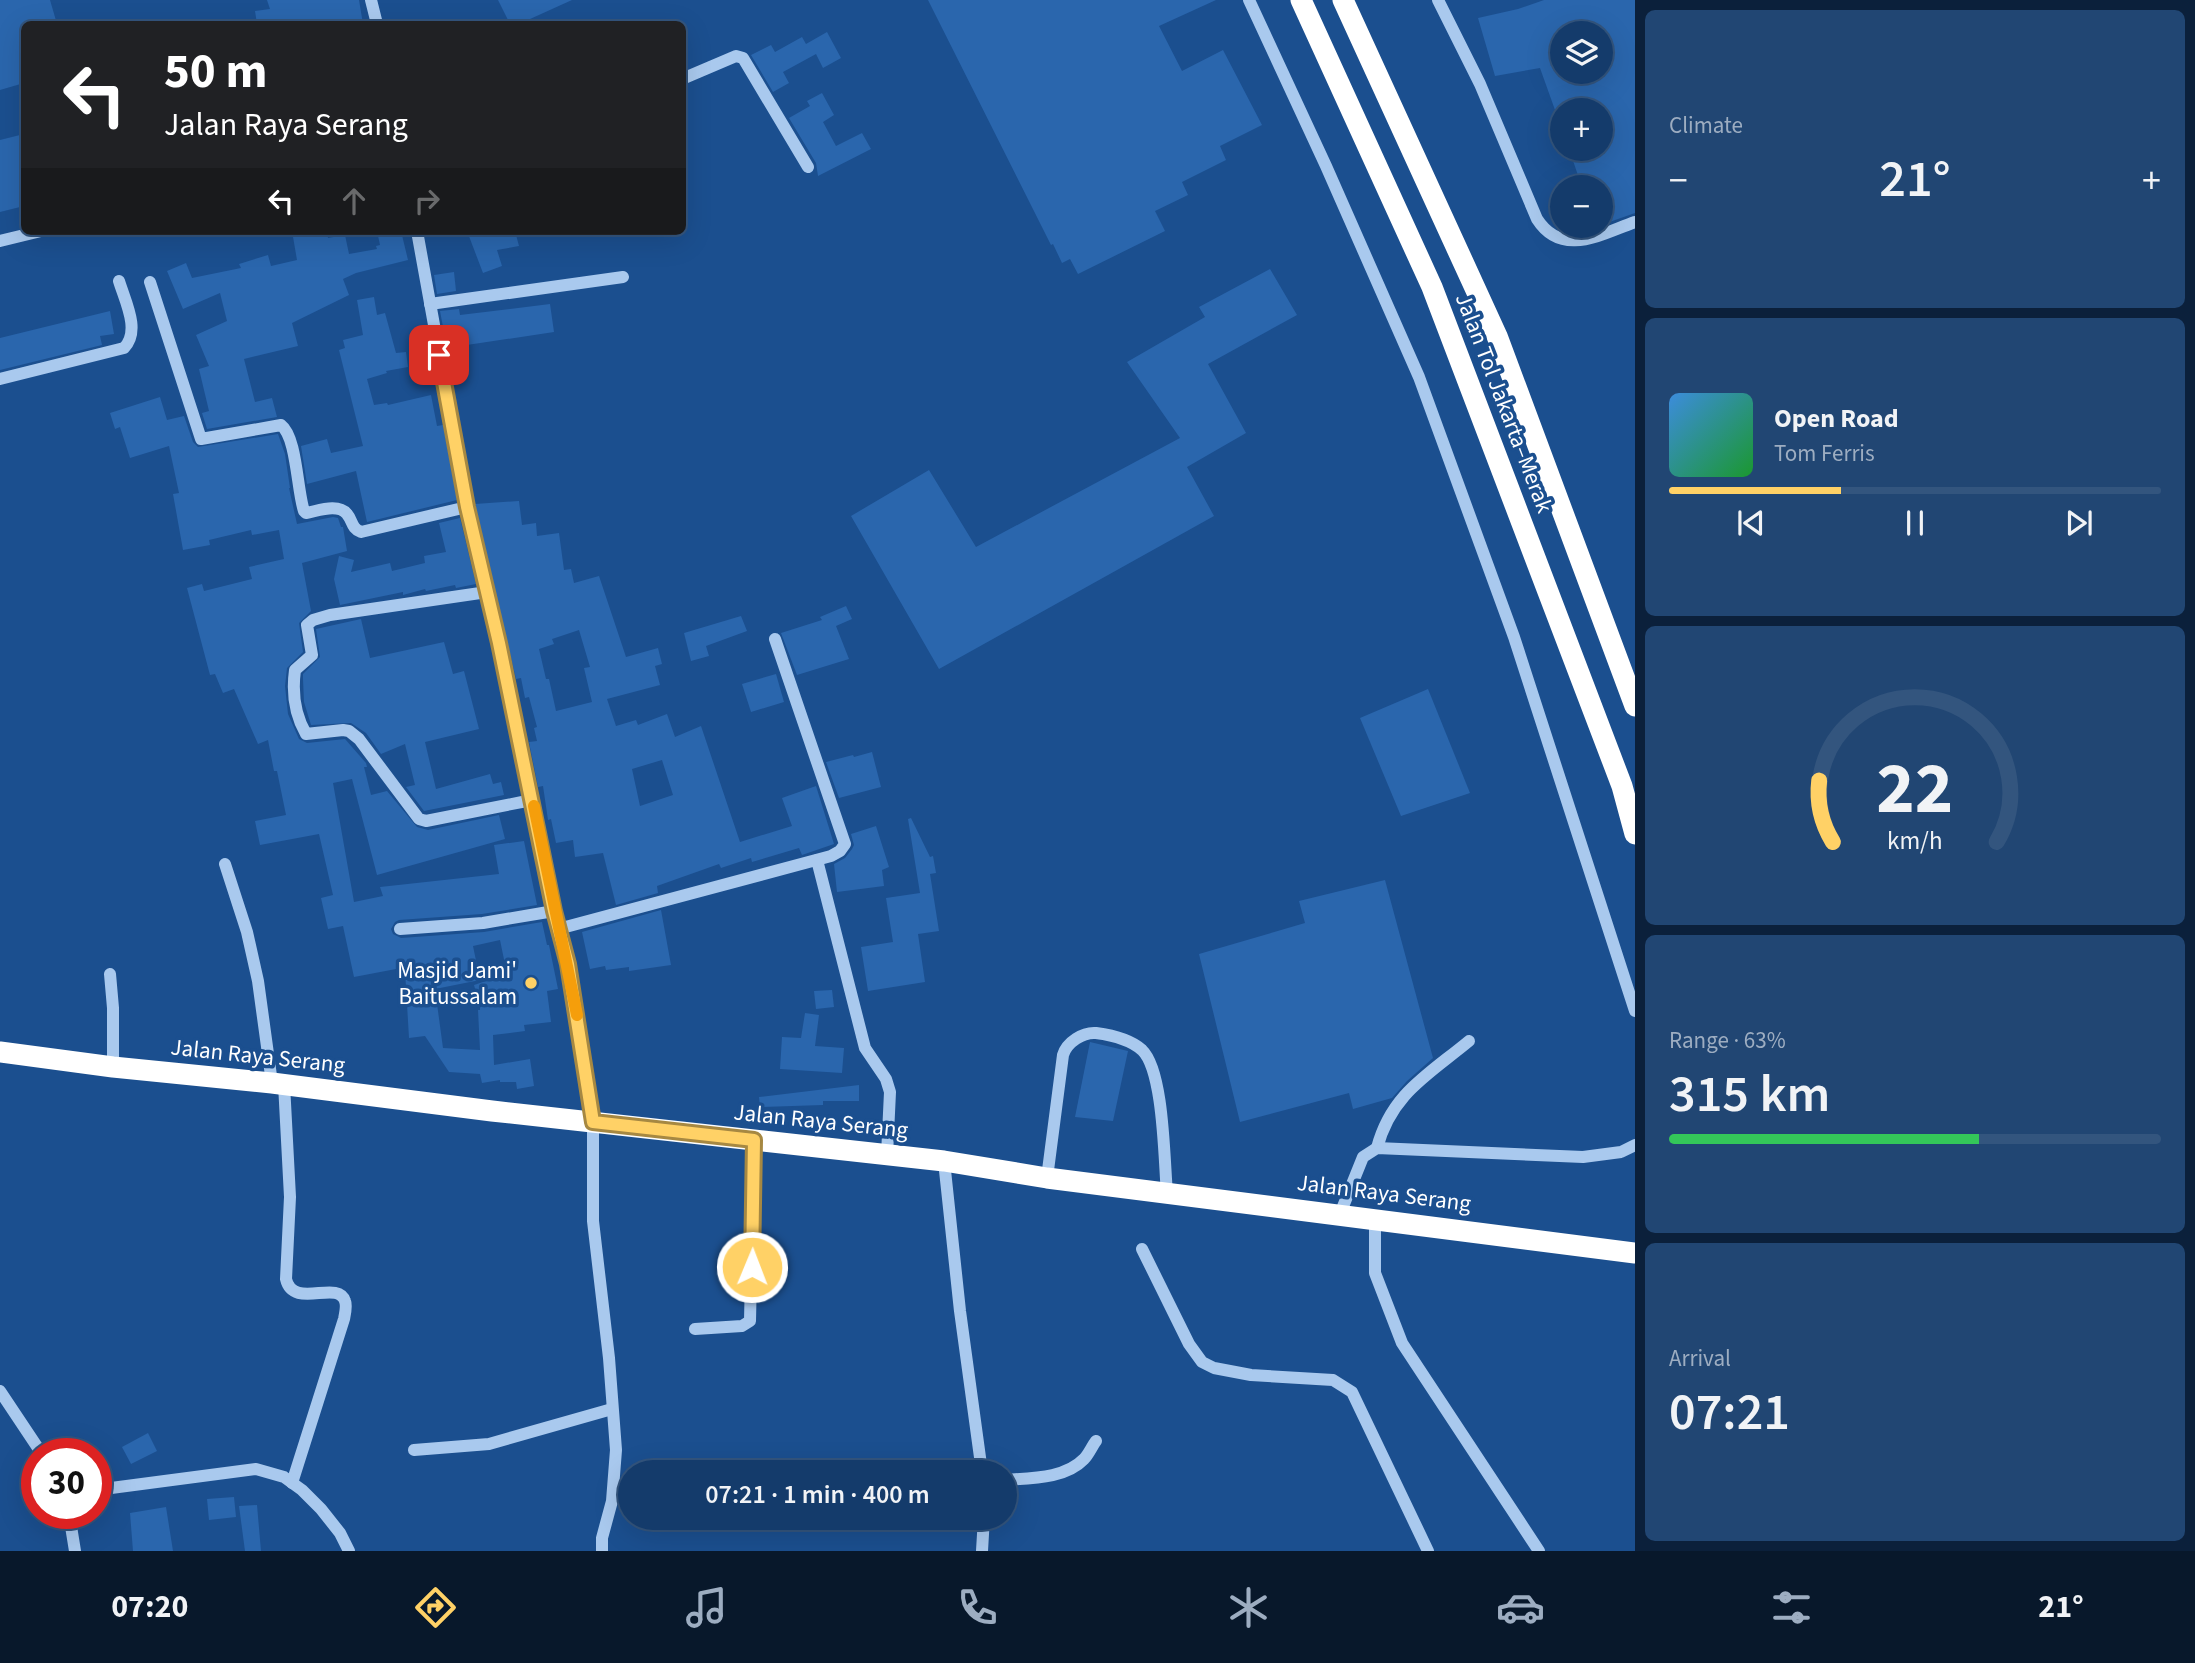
<!DOCTYPE html>
<html lang="en">
<head>
<meta charset="utf-8">
<style>
  body { margin:0; font-family:"Source Sans 3",sans-serif; background:#214673; color:#f1f3f6; height:100vh; display:flex; flex-direction:column; font-size:26px; white-space:nowrap }
  * { box-sizing:border-box; margin:0 }
  p { font-size:23px; color:#9dadc1 }
  .icon { flex:none; width:38px; height:38px; fill:none; stroke:currentColor; stroke-width:2; stroke-linecap:round; stroke-linejoin:round }
  .map { position:relative; flex:1; overflow:hidden }
  .details { display:flex; flex-direction:column; gap:10px; padding:10px; background:#0b203b; width:560px }
  .details>* { flex:none }
  .guide { position:absolute; left:21px; top:21px; width:665px; height:214px; border-radius:10px; box-shadow:0 7px 28px #0002,0 0 0 2px #33557e; background:#202124; color:#fff; overflow:hidden }
  .buttons { position:absolute; left:1550px; top:21px; display:grid; gap:14px }
  .buttons a { display:grid; place-items:center; width:63px; height:63px; border-radius:50%; background:#143b6b; box-shadow:0 7px 28px #0002,0 0 0 2px #33557e; font-size:35px }
  .speed { position:absolute; left:21px; top:1438px; display:flex; gap:14px; font-size:35px; font-weight:700; text-align:center }
  .speed>* { display:grid; place-content:center; width:91px; height:91px; border-radius:50%; background:#143b6b; box-shadow:0 7px 28px #0002,0 0 0 2px #33557e; line-height:1 }
  .speed .limit { border:10px solid #d22; background:#fff; color:#111 }
  .pin { position:absolute; display:grid; place-items:center; width:60px; height:60px; color:#fff; margin:-30px; border-radius:14px; box-shadow:0 4px 10px #0006 }
  .me { position:absolute; width:77px; margin:-38px; rotate:1deg; stroke-linejoin:round; filter:drop-shadow(0 0 5px #0008) }
  .turn { display:flex; align-items:center; gap:24px; height:147px; padding:0 28px; font-size:32px }
  .turn .icon { width:91px; height:91px; stroke-width:2.5 }
  .turn b { display:block; font-size:49px; line-height:60px }
  .lanes { display:flex; align-items:center; height:66px; padding:0 28px; background:#0003; justify-content:center; gap:35px; direction:ltr }
  .lanes .off { opacity:.35 }
  .big { font-size:52px; font-weight:600; line-height:1.1 }
  .details .card { flex:1; display:flex; flex-direction:column; justify-content:center; gap:10px; min-width:0; padding:0 24px; border-radius:10px; background:#214673 }
  .details .dial { align-items:center; gap:0 }
  .dial svg { height:182px; overflow:visible; fill:none; stroke:#33557e; stroke-width:7; stroke-linecap:round; text-anchor:middle }
  .dial text { fill:#f1f3f6; stroke:none }
  .song { display:flex; align-items:center; gap:21px }
  .cover { width:84px; height:84px; border-radius:10px; background:linear-gradient(135deg,hsl(210 70% 55%),hsl(130 70% 35%)) }
  .played { height:7px; border-radius:4px; background:linear-gradient(90deg,#ffd166 35%,#33557e 35%) }
  .keys { display:flex; justify-content:space-around; direction:ltr }
  .heat { display:flex; justify-content:space-between; align-items:center; font-size:38px; direction:ltr }
  .charge { height:10px; border-radius:5px; background:linear-gradient(90deg,#34c759 63%,#33557e 0) }
  .trip { position:absolute; left:618px; top:1460px; width:399px; height:70px; border-radius:35px; background:#143b6b; box-shadow:0 7px 28px #0002,0 0 0 2px #33557e; font-weight:600; line-height:70px; text-align:center }
  .dock { display:flex; height:112px; justify-content:space-around; align-items:center; background:#08182b; color:#9dadc1 }
  .dock .icon { width:49px; height:49px }
  .dock .on { color:#ffd166 }
  .dock b { font-size:32px; color:#f1f3f6 }
  main { display:flex; flex:1; min-height:0 }
  .map>svg:first-child { display:block }
  .building { fill:#2a66ad; fill-rule:evenodd }
  .lines { fill:none; stroke-linecap:round; stroke-linejoin:round }
  .minor { stroke:#a9c9ee; stroke-width:12 }
  .highway { stroke:#fff; stroke-width:21 }
  .route-casing { stroke:#a68842; stroke-width:18 }
  .route { stroke:#ffd166; stroke-width:12 }
  .slow { stroke:#f59e0b; stroke-width:12 }
  .poi-dot { fill:#ffd166; stroke:#1b4f8f; stroke-width:2.5 }
  .labels { text-anchor:middle; dominant-baseline:central; stroke-width:7; stroke-linejoin:round; paint-order:stroke }
  .street-label { font-size:23px; fill:#fff; stroke:#1b4f8f }
  .poi-label { font-size:23px; fill:#fff; stroke:#1b4f8f; text-anchor:end }
</style>
</head>
<body>
<main>
<div class="map">
<svg width="1635" height="1551" viewBox="0 0 1635 1551">
  <rect width="100%" height="100%" fill="#1b4f8f"/>
  <!-- building -->
  <g class="building">
    <path d="M0 0H50L57 24H24V83L0 90Z"/>
    <path d="M267 0H359L363 24H257L255 11 270 9Z"/>
    <path d="M498 0H572L519 24H510Z"/>
    <path d="M928 0H1216L1159 26 1182 71 1223 50 1262 125 1220 146 1226 160 1182 182 1188 195 1155 211 1165 231 1078 274 1070 259 1062 263 1053 244 1051 245Z"/>
    <path d="M1544 0H1635V213L1601 225V187H1582L1569 149H1601V110H1555L1540 68 1495 76 1478 18 1518 9ZM1563 33H1601V72H1563Z"/>
    <path d="M827 32 841 58 823 68 816 54 783 72 789 83 773 92 751 55 771 45 775 52 802 37 806 44Z"/>
    <path d="M822 93 834 115 823 122 836 146 862 133 871 149 818 176 816 163 789 118 810 106 807 101Z"/>
    <path d="M24 134V206L0 212V140Z"/>
    <path d="M292 231H327L328 238 345 235 349 254 377 249 376 246 380 245 377 231H401L408 260 356 273 343 279 349 295 292 323 298 346 244 359 255 402 272 398 277 417 207 429 202 413 209 411 199 369 209 366 196 335 227 321 220 293 183 309 167 271 186 263 192 278 241 268 239 264 268 255 271 266 297 260Z"/>
    <path d="M467 231H515L519 246 497 250 502 266 483 273Z"/>
    <path d="M1270 269 1297 315 1208 364 1246 433 1187 467 1214 516 939 669 851 516 929 470 976 547 1180 438 1127 362 1205 317 1199 307Z"/>
    <path d="M454 272 456 291 437 294 434 275Z"/>
    <path d="M374 297 377 315 385 313 396 353 406 352 408 367 386 371 387 373 367 379 374 405 387 403 388 405 431 395 437 426 443 425 457 500 367 522 356 471 307 484 301 446 327 439 331 453 363 446 339 350 345 348 343 340 363 335 357 300Z"/>
    <path d="M550 304 554 332 447 348 440 311 459 309 460 315Z"/>
    <path d="M110 311 114 334 100 336 102 345 0 370V338Z"/>
    <path d="M160 397 167 420 184 416 193 442 198 447 278 434 285 454 290 488H289L297 524 333 517 338 518 341 527H343L347 551 302 563 311 611 299 623 303 652 287 668 285 686 288 714 299 739 307 743 345 739 366 763 367 767H364L371 795 387 791 417 827 428 830 499 815 505 839 377 875 352 779 333 783 354 902 383 896 380 887 499 874 494 845 524 841 537 905 482 914 399 920 395 922 391 929 393 934 401 938 484 932 542 922 547 945H549L558 989 547 991 551 1022 524 1025 525 1031 493 1035 494 1065 530 1059 534 1086 517 1089 516 1082H500V1080L482 1083 480 1074 449 1072 425 1036 409 1038 405 970 396 971V969L354 977 343 926 328 929 321 898 333 895 319 834 260 845 255 821 286 815 277 771H274L268 740 258 744 234 689 223 693 215 674 210 675 187 588 202 584 204 591 252 579 249 567 284 559 279 530 252 535 251 530 209 540 210 545 183 550 173 494 179 493 169 446 130 458 120 427 115 429 110 413ZM500 940 507 974 474 985 480 1006V1010H478L480 1050 443 1048 435 989 480 980 473 946Z"/>
    <path d="M519 501 522 525 536 523 537 536 559 533 564 570 571 569 574 583 599 576 626 657 658 648 662 664 655 666 660 685 607 699 616 726 636 720 638 725 667 714 675 737 701 726 740 842 792 826 782 798 816 786 834 844 802 855 799 848 752 862 751 858 721 868 719 864 657 886 658 893 616 905 603 853 575 857 573 840 556 843 551 819 548 820 543 786 538 787 529 742 537 741 534 728 537 727 529 697 525 698 521 678 516 679 475 504ZM579 630 590 667 584 668 592 702 556 711 549 679H546L539 649 554 644 552 639ZM662 760 673 795 640 806 632 769Z"/>
    <path d="M460 518 476 584 456 588 455 585 426 591 425 589 403 595V592L340 605 334 579 339 556 354 560 351 572 390 563 392 571 425 563 424 556 446 552 439 523Z"/>
    <path d="M846 606 852 619 836 626 849 659 797 675 781 633 822 620 820 617Z"/>
    <path d="M741 616 747 631 706 646 709 656 691 661 684 633Z"/>
    <path d="M361 619 370 658 444 642 453 674 464 671 479 729 425 742 436 789 490 774 493 784 501 782 504 795 424 811 406 787 415 785 405 744 381 754 366 733 351 723 311 725 304 702 303 679V674L320 657 316 629Z"/>
    <path d="M776 674 784 702 751 712 742 684Z"/>
    <path d="M1428 689 1470 793 1401 816 1360 718Z"/>
    <path d="M872 752 881 787 839 798 826 762 853 755 854 757Z"/>
    <path d="M911 818 930 857 933 856 936 873 930 874 939 931 918 934 925 982 868 991 861 947 893 942 886 898 920 893 908 819Z"/>
    <path d="M876 826 889 867 882 870 884 886 837 892 834 864 845 858 852 849 854 845 851 834Z"/>
    <path d="M1385 880 1433 1058 1407 1081 1392 1098 1353 1109 1349 1093 1240 1122 1199 954 1305 923 1299 901Z"/>
    <path d="M661 910 671 965 629 971V967L606 970 605 966 590 969 582 932Z"/>
    <path d="M832 990 834 1007 816 1009 814 991Z"/>
    <path d="M805 1013 819 1015 815 1046 844 1048 842 1073 780 1069 782 1037 801 1038Z"/>
    <path d="M1090 1042 1128 1051 1113 1121 1075 1117Z"/>
    <path d="M859 1085V1101H823V1105L760 1107 759 1097Z"/>
    <path d="M148 1433 157 1451 131 1464 122 1447Z"/>
    <path d="M234 1497 236 1517 209 1520 207 1499Z"/>
    <path d="M257 1505 261 1551H245L239 1506Z"/>
    <path d="M166 1507 173 1551H133L130 1513Z"/>
  </g>
  <g class="lines">
    <!-- minor -->
    <g class="minor">
      <path d="M371 0 377 24"/>
      <path d="M1249 0 1326 166 1419 377 1514 637 1635 1011"/>
      <path d="M1438 0 1480 84 1537 219C1562 258 1601 234 1635 222"/>
      <path d="M682 79 736 56 743 58 808 167"/>
      <path d="M417 231 467 507 487 592 554 911 568 964 593 1122V1221L609 1358 616 1450 612 1501 602 1538V1551"/>
      <path d="M0 241 41 231"/>
      <path d="M150 282 201 439 281 425C297 437 297 491 304 511L306 513C318 511 338 503 347 514 353 521 351 528 361 532L467 507"/>
      <path d="M430 304 623 277"/>
      <path d="M0 379 124 348C141 331 125 301 119 281"/>
      <path d="M487 592 330 615 313 620 307 625 312 655 295 670C292 692 295 715 306 734L343 730 349 731 359 739 419 819 426 821 532 800"/>
      <path d="M817 860 865 1048 886 1079 890 1092 887 1155"/>
      <path d="M225 864 247 932 258 981 272 1083"/>
      <path d="M400 929 483 923 554 911"/>
      <path d="M558 929 831 856 840 851 845 844 775 639"/>
      <path d="M110 974 113 1008V1067"/>
      <path d="M284 1084 290 1197 286 1279C293 1310 338 1279 345 1301 347 1306 345 1314 344 1319L292 1483"/>
      <path d="M1377 1148C1391 1094 1428 1075 1469 1041"/>
      <path d="M944 1161 960 1311 982 1472"/>
      <path d="M1047 1178 1063 1055C1067 1042 1083 1032 1096 1033 1111 1035 1131 1040 1142 1050 1164 1071 1164 1161 1167 1193"/>
      <path d="M1340 1214 1363 1157 1377 1148 1583 1157 1621 1152 1635 1145"/>
      <path d="M1375 1218V1273L1402 1343 1539 1551"/>
      <path d="M1142 1249 1189 1344 1202 1362 1214 1368 1251 1375 1333 1380 1352 1392 1428 1551"/>
      <path d="M695 1329 742 1326 750 1321 754 1141"/>
      <path d="M0 1391 42 1454"/>
      <path d="M414 1450 489 1444 612 1409"/>
      <path d="M1004 1480C1030 1478 1065 1479 1084 1459 1089 1454 1092 1446 1096 1441"/>
      <path d="M96 1490 256 1469 284 1477 302 1490 321 1509 340 1533 349 1551"/>
      <path d="M69 1514 75 1551"/>
      <path d="M982 1551 984 1517"/>
    </g>
    <!-- highway -->
    <g class="highway">
      <path d="M1301 0 1432 287 1622 786 1635 834"/>
      <path d="M1343 0 1497 336 1635 706"/>
      <path d="M0 1052 113 1067 272 1083 492 1111 944 1161 1047 1178 1635 1253"/>
    </g>
  </g>
  <g class="lines">
    <defs>
      <path id="route" d="M439 355 467 507 499 643 554 911 568 964 593 1122 754 1140 752 1267"/>
    </defs>
    <!-- route casing -->
    <use href="#route" class="route-casing"/>
    <!-- route -->
    <use href="#route" class="route"/>
    <!-- slow -->
    <path class="slow" d="M534 806 577 1015"/>
  </g>
  <!-- markers -->
  <circle class="poi-dot" cx="531" cy="983" r="7"/>
  <g class="labels">
    <!-- street labels -->
    <g class="street-label">
      <text transform="translate(1504 403) rotate(69)">Jalan Tol Jakarta–Merak</text>
      <text transform="translate(258 1056) rotate(6)">Jalan Raya Serang</text>
      <text transform="translate(821 1121) rotate(6)">Jalan Raya Serang</text>
      <text transform="translate(1384 1193) rotate(7)">Jalan Raya Serang</text>
    </g>
    <!-- poi labels -->
    <g class="poi-label">
      <text x="517" y="970">Masjid Jami'<tspan x="517" dy="26">Baitussalam</tspan></text>
    </g>
  </g>
</svg>
<div class="buttons">
<a><svg class="icon" aria-label="layers" viewBox="0 0 24 24"><path d="M12 4l9 5-9 5-9-5zM3 14l9 5 9-5"/></svg></a>
<a>+</a>
<a>−</a>
</div>
<div class="speed"><div class="limit">30</div></div>
<div class="pin" style="left:439px;top:355px;background:#d93025"><svg class="icon" aria-label="arrive" viewBox="0 0 24 24"><path d="M6 21V4h12l-3 4 3 4H6"/></svg></div>
<svg class="me" style="left:752px;top:1267px" viewBox="-20 -20 40 40"><circle r="17" fill="#ffd166" stroke="#fff" stroke-width="3"/><path d="M0-11L8 9 0 5-8 9z" fill="#fff"/></svg>
<div class="trip">07:21 · 1 min · 400 m</div>
<div class="guide">
<div class="turn"><svg class="icon" aria-label="left" viewBox="0 0 24 24"><path d="M17 20v-9H6M10 6l-5 5 5 5"/></svg><div><b>50 m</b>Jalan Raya Serang</div></div>
<div class="lanes"><svg class="icon" aria-label="left" viewBox="0 0 24 24"><path d="M17 20v-9H6M10 6l-5 5 5 5"/></svg><svg class="icon off" aria-label="ahead" viewBox="0 0 24 24"><path d="M12 20V5M6 11l6-6 6 6"/></svg><svg class="icon off" aria-label="right" viewBox="0 0 24 24"><path d="M7 20v-9h11M14 6l5 5-5 5"/></svg></div>
</div>
</div>
<section class="details">
<div class="card"><p>Climate</p>
<div class="heat"><a>−</a><b class="big">21°</b><a>+</a></div>
</div>
<div class="card">
<div class="song"><i class="cover"></i><div><b>Open Road</b><p>Tom Ferris</p></div></div>
<div class="played"></div>
<div class="keys"><svg class="icon" aria-label="previous" viewBox="0 0 24 24"><path d="M18 5L8 12l10 7zM5 5v14"/></svg><svg class="icon" aria-label="pause" viewBox="0 0 24 24"><path d="M8 5v14M16 5v14"/></svg><svg class="icon" aria-label="next" viewBox="0 0 24 24"><path d="M6 5l10 7-10 7zM19 5v14"/></svg></div>
</div>
<div class="card dial"><svg viewBox="0 0 100 80">
<path d="M14 69A42 42 0 1 1 86 69"/>
<path d="M14 69A42 42 0 0 1 8 42" stroke="#ffd166"/>
<text x="50" y="56" font-size="32" font-weight="700">22</text>
<text x="50" y="72" font-size="11">km/h</text>
</svg></div>
<div class="card"><p>Range · 63%</p><b class="big">315 km</b><div class="charge"></div></div>
<div class="card"><p>Arrival</p><b class="big">07:21</b></div>
</section>
</main>
<nav class="dock">
<b>07:20</b>
<svg class="icon on" aria-label="directions" viewBox="0 0 24 24"><path d="M12 3l9 9-9 9-9-9zM9 14v-3h6M13 9l2 2-2 2"/></svg>
<svg class="icon" aria-label="music" viewBox="0 0 24 24"><path d="M9 18V5l10-2v13"/><circle cx="6" cy="18" r="3"/><circle cx="16" cy="16" r="3"/></svg>
<svg class="icon" aria-label="phone" viewBox="0 0 24 24"><path d="M5 4h4l2 5-3 2q2 4 5 5l2-3 5 2v4C11 20 4 13 5 4z"/></svg>
<svg class="icon" aria-label="climate" viewBox="0 0 24 24"><path d="M12 3v18M4 7l16 10M4 17L20 7"/></svg>
<svg class="icon" aria-label="car" viewBox="0 0 24 24"><path d="M5 17H2v-5l4-1 3-4h7l3 4 3 1v5h-3M9 17h6M6 11h13"/><circle cx="7" cy="17" r="2"/><circle cx="17" cy="17" r="2"/></svg>
<svg class="icon" aria-label="filters" viewBox="0 0 24 24"><path d="M4 7h16M4 17h16"/><circle cx="9" cy="7" r="2"/><circle cx="15" cy="17" r="2"/></svg>
<b>21°</b>
</nav>
</body>
</html>
